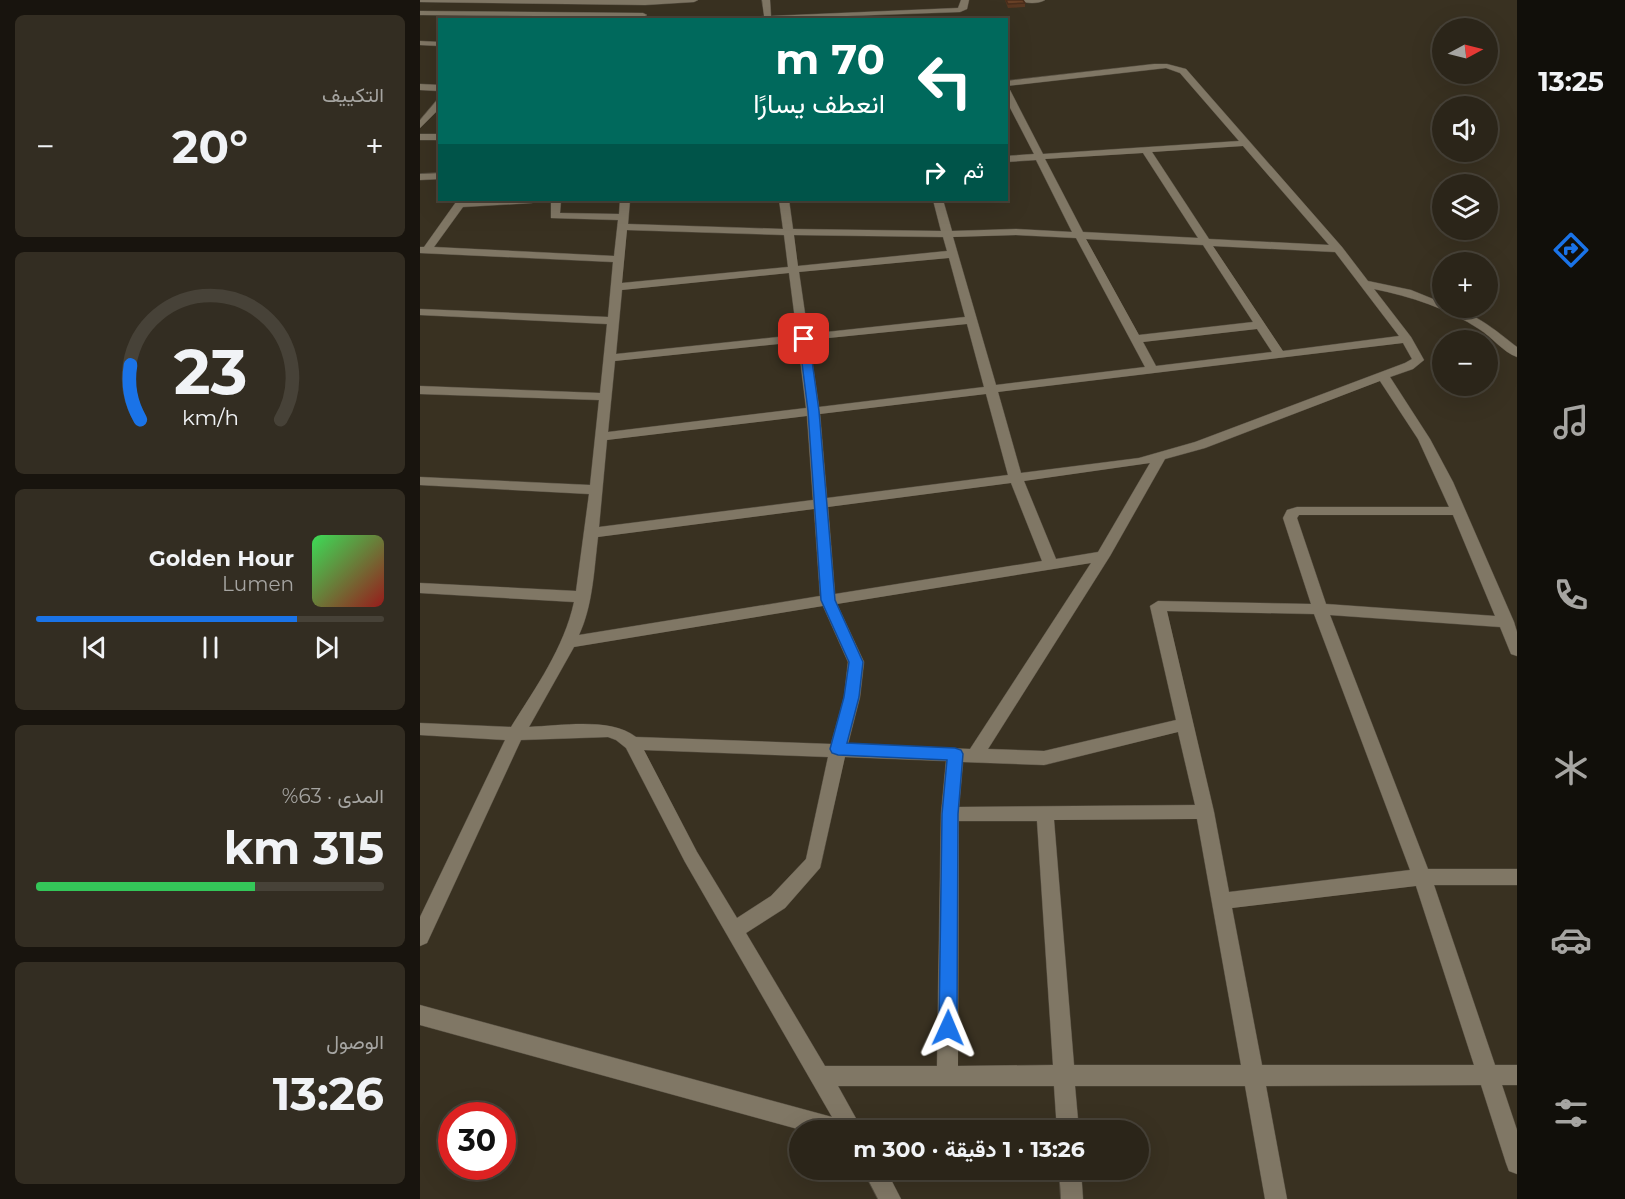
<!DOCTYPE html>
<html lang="ar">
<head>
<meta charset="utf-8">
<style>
  body { margin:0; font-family:Montserrat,Vazirmatn,sans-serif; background:#332d22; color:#f1f3f6; direction:rtl; height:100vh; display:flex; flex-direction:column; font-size:22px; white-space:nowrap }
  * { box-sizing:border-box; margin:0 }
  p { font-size:20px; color:#a6a5a2 }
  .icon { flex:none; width:33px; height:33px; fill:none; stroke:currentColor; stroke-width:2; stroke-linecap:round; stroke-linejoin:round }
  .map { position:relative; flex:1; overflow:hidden; direction:ltr }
  .side { display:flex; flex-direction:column; gap:15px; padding:15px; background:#18140e; width:420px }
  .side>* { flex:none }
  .top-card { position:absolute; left:18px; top:18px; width:570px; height:183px; border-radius:0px; box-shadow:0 6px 24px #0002,0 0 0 2px #474238; direction:rtl; background:#00695c; color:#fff; overflow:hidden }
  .needle { width:39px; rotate:83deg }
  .buttons { position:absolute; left:1012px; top:18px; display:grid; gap:12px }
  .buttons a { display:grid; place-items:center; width:66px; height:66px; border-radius:50%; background:#2b2519; box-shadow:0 6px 24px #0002,0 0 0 2px #474238; font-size:30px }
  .speed { position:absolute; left:18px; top:1102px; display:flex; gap:12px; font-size:30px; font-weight:700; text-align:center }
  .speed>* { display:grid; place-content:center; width:78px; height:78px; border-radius:50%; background:#2b2519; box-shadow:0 6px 24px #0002,0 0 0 2px #474238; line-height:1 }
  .speed .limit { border:9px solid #d22; background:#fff; color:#111 }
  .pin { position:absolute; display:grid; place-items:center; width:51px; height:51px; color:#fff; margin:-26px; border-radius:12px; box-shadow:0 3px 9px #0006 }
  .me { position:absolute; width:66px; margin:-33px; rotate:1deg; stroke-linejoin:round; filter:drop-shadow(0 0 4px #0008) }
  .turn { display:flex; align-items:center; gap:21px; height:126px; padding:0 24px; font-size:27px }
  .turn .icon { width:78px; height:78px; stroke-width:2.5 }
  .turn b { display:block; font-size:42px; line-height:51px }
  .then { display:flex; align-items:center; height:57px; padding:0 24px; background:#0003; gap:12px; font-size:22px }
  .big { font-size:45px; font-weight:700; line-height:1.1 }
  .side .card { flex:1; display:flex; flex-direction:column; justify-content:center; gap:9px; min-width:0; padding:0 21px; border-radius:9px; background:#332d22 }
  .side .dial { align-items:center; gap:0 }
  .dial svg { height:156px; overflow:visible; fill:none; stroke:#474238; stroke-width:7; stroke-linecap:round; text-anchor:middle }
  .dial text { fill:#f1f3f6; stroke:none }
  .song { display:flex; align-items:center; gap:18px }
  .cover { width:72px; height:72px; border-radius:9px; background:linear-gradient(135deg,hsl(130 70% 55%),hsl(0 70% 35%)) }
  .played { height:6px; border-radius:3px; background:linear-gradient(90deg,#1a73e8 75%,#474238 75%) }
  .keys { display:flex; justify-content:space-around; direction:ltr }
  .heat { display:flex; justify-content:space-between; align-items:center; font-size:33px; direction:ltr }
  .charge { height:9px; border-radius:4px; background:linear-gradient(90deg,#34c759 63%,#474238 0) }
  .trip { position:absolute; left:369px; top:1120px; width:360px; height:60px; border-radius:30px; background:#2b2519; box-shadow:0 6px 24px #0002,0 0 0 2px #474238; font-weight:700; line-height:60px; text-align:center; direction:rtl }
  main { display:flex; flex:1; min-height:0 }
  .tab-bar { display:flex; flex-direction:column; width:108px; justify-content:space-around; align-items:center; background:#110f0a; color:#a6a5a2 }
  .tab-bar .icon { width:42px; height:42px }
  .tab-bar .selected { color:#1a73e8 }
  .tab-bar b { font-size:27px; color:#f1f3f6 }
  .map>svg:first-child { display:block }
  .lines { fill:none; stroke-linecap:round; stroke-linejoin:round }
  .minor-casing { stroke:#554e41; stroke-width:1 }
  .minor { fill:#807765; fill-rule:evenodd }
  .wall { fill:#593721 }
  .building { fill:#684026; stroke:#492d1b; stroke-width:1.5 }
  .route { fill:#1a73e8; stroke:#114b97; stroke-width:1.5 }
</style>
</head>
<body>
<main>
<nav class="tab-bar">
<b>13:25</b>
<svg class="icon selected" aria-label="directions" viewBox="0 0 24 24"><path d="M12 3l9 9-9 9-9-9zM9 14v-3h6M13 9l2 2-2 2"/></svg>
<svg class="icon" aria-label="music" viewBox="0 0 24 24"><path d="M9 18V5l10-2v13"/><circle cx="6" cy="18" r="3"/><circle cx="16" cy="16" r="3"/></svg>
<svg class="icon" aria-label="phone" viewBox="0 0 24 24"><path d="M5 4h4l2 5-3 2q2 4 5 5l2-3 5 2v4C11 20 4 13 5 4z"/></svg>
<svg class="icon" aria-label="climate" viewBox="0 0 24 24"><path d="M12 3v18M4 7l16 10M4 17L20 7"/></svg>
<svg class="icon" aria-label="car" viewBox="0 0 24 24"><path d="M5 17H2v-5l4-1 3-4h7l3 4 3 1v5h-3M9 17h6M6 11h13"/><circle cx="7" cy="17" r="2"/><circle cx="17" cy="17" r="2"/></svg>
<svg class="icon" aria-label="filters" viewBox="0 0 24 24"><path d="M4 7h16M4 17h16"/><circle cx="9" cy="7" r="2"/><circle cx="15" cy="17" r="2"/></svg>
</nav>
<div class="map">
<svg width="1097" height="1199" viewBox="0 0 1097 1199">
  <rect width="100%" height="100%" fill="#393121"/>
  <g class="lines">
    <defs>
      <g id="minor">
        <path d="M0 0H278L274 2 225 5 0 2Z"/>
        <path d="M342 0H350L351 16 538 8 541 0H549L547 9 540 12 316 20 344 16Z"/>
        <path d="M599 0H625C619 4 605 4 599 0Z"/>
        <path d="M0 11 223 13 227 15 223 17 0 15Z"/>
        <path d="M0 41 20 42V46L0 45Z"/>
        <path d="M734 64H747L766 69 922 247 948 281 991 290 1023 303V308C1051 308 1076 331 1097 347V357C1083 352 1072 337 1059 329 1029 309 990 296 954 289L991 337 1004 360 993 369 970 377 1010 439 1033 482 1094 622 1097 632V656L1091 654 1080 627 910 615 1008 869H1097V885H1014L1075 1065H1097V1085H1082L1097 1130V1174L1089 1171 1086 1163 1061 1085 846 1086 867 1199H845L825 1086H655L659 1131H637L634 1086H418L443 1131H385L0 1025V1005L412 1117 265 862 206 748 196 740 188 737 101 740 7 943 0 946V917L85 740 0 735V723L91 727C116 687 144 648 154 602L0 593V583L156 591 169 494 0 485V477L170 485 179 400 0 394V386L180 393 187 324 0 315V309L188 317 193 262 0 253V247H4L36 202 117 200 112 203 43 207 14 247 194 256 198 220 131 218V200H141L140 213 199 214 200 200H210L208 224 363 229 359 200H369L373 229 521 231 513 200H523L532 231 596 229 652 232 616 160 586 162V156L614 154 586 100V88L590 90 623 154 819 141 760 73 746 68 586 86V81ZM823 146 909 245 789 239 732 152ZM723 153 778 238 663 232 625 159ZM207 230 364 235 368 267 202 283ZM374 235 523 237 527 251 378 266ZM596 235 656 238 725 367 576 385 533 237ZM666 239 783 245 833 322 719 335ZM793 246 915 252 979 336 863 351ZM529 258 545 317 388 334 379 272ZM369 273 377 335 196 354 202 290ZM547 324 564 387 399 407 389 340ZM837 329 852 352 736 366 723 342ZM378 342 386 408 188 432 195 361ZM983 343 992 359 985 363 775 442 719 458 601 473 578 392ZM960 381 998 439 1029 507H877L867 510 863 518 891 604 738 601 730 606 756 720 624 751 568 749 690 556 745 459 785 448ZM566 394 588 475 407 498 400 414ZM387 416 393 500 179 527 187 440ZM730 463 678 552 636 559 604 481ZM591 483 622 561 415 594 408 507ZM394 509 400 596 159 635C173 605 174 569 178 537ZM1033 515 1075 616 906 604 877 518 879 515ZM671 563 550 749 428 744 440 697 444 662 417 604ZM403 606 428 662 424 697 411 744 216 737C190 717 140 726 109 727L154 647ZM747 611 894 614 990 870 809 892 794 812ZM758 732 775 805 539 807 543 762 624 765ZM224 750 408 757 386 859 351 896 317 918 277 852ZM425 757 526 761 521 814 517 1066H405L326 933 365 908 400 868ZM777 819 821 1065H654L634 820ZM539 821H617L633 1065 538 1066ZM996 886 1054 1065H842L812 908Z"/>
        <path d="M0 84 20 85V91L0 90Z"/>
        <path d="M17 100H20V108L0 128V120Z"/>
        <rect x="0" y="134" width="20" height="6"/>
        <path d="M20 173V179L0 180V174Z"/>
        <path d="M443 1170H466L481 1199H458Z"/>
        <path d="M639 1170H661L663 1199H641Z"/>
      </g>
    </defs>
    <!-- minor casing -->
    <use href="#minor" class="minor-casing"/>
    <!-- minor -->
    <use href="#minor" class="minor"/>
  </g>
  <!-- wall -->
  <path class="wall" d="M585 0H603L605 3V7L588 8Z"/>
  <!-- building -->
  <path class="building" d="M586 0H603L605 3 588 4Z"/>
  <!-- route -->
  <path class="route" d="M384 335 389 339 399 411 415 600 443 662 439 697 427 743 535 748 541 750 543 754 538 814 537 1028 535 1034 528 1037 521 1034 519 1028 522 814 527 760 418 755 412 753 410 749 424 697 429 662 401 600 388 411 379 339Z"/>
</svg>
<div class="buttons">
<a><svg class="needle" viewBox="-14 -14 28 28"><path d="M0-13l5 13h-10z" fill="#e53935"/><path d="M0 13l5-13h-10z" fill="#a6a5a2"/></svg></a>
<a><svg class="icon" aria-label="sound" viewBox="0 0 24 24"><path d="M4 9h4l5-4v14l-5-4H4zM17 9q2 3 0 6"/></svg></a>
<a><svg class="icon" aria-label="layers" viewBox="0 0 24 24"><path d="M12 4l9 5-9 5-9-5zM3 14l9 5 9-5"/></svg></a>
<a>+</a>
<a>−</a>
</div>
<div class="speed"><div class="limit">30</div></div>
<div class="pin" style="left:384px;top:339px;background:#d93025"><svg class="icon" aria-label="arrive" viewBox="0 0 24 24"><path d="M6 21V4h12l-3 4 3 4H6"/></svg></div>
<svg class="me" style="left:528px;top:1028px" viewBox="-20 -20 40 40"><path d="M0-17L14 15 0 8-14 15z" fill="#1a73e8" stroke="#fff" stroke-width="4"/></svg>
<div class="trip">13:26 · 1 دقيقة · 300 m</div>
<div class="top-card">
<div class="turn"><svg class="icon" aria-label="left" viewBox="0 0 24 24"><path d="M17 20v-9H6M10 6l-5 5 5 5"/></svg><div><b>70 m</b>انعطف يسارًا</div></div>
<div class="then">ثم<svg class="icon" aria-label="right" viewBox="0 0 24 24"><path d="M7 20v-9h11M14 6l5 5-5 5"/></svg></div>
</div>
</div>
<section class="side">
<div class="card"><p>التكييف</p>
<div class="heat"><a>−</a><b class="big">20°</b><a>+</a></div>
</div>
<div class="card dial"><svg viewBox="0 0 100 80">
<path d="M14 69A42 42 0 1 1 86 69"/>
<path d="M14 69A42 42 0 0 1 9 41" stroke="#1a73e8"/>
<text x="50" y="56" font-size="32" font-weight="700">23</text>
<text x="50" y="72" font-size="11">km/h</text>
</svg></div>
<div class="card">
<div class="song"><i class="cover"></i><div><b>Golden Hour</b><p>Lumen</p></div></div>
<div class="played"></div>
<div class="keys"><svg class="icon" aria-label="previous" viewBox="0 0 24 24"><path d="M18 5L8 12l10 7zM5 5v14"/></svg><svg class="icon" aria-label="pause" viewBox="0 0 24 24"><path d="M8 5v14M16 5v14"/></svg><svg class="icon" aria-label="next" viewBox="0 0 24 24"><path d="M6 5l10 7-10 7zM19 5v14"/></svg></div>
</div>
<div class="card"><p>المدى · 63%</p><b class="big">315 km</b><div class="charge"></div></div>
<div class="card"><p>الوصول</p><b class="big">13:26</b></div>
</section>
</main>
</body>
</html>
